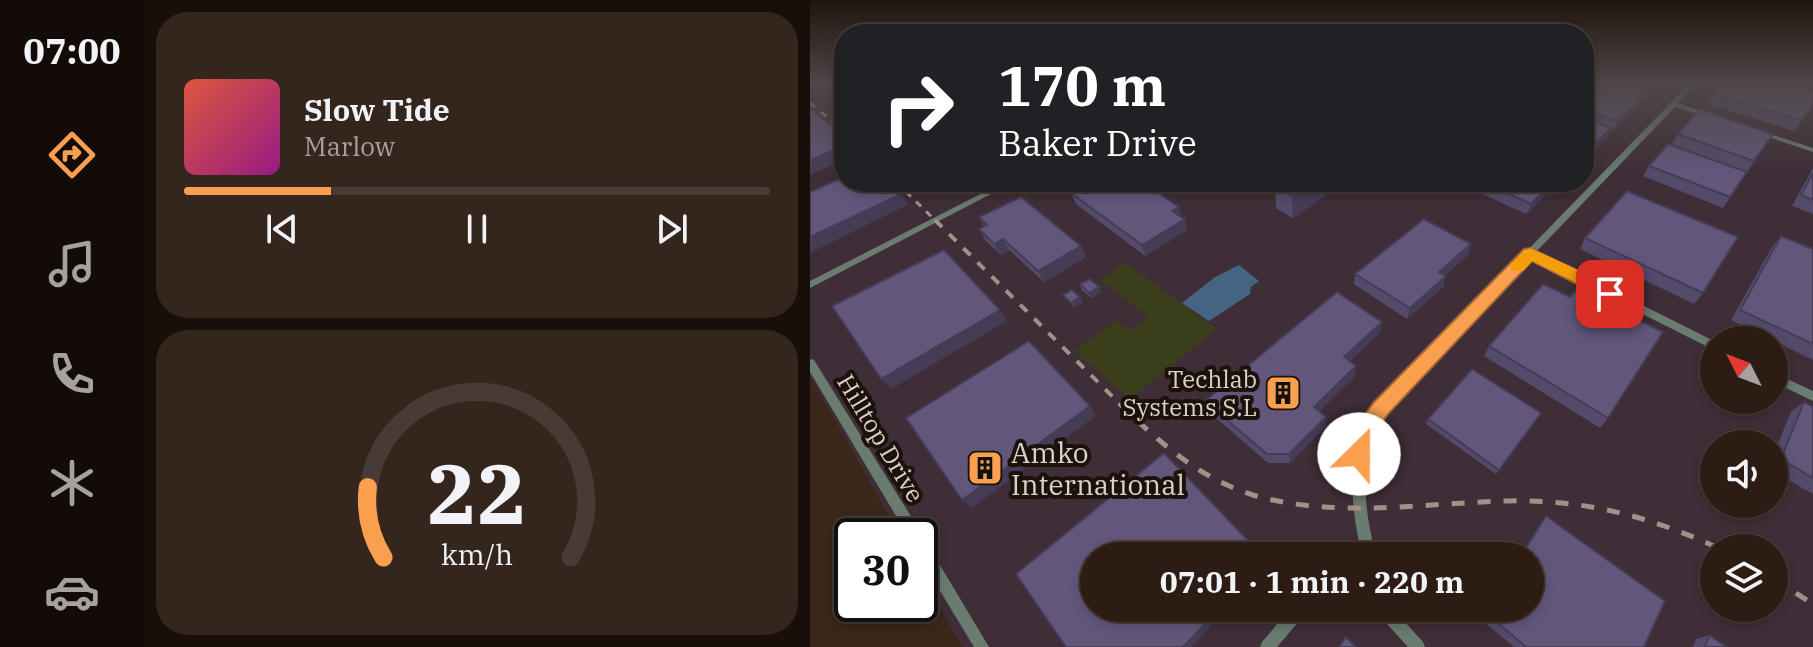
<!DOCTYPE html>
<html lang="en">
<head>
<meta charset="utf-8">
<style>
  body { margin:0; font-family:"IBM Plex Serif",serif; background:#34251d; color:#f1f3f6; height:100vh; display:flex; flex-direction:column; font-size:30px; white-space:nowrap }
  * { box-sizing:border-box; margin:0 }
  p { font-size:26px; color:#a6a1a0 }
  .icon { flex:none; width:44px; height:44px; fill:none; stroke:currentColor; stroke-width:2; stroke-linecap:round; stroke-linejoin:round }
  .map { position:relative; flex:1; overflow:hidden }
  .details { display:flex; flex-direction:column; gap:12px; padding:12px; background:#180f0b; width:666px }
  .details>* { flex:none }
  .guide { position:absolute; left:24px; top:24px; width:760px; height:168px; border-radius:32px; box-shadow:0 4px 12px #0003,0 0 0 2px #483a34; background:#202124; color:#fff; overflow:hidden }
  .needle { width:52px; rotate:312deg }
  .fabs { position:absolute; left:890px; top:326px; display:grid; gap:16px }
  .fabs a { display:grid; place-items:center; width:88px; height:88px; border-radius:50%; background:#2c1c14; box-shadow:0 4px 12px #0003,0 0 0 2px #483a34; font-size:40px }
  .speed { position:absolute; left:24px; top:518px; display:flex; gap:16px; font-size:40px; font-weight:700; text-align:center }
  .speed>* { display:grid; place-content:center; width:104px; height:104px; border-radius:50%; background:#2c1c14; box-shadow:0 4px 12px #0003,0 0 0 2px #483a34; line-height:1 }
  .speed .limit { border:4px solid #111; border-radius:12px; background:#fff; color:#111 }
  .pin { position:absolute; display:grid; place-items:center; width:68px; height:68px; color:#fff; margin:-34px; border-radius:16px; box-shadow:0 4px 12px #0006 }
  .me { position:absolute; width:88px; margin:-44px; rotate:23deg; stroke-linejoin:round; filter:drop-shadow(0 0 6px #0008) }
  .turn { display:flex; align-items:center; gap:28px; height:168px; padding:0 32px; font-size:36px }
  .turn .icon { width:104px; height:104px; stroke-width:2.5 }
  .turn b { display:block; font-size:56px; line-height:68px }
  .details .card { flex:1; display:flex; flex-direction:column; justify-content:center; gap:12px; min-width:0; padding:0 28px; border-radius:32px; background:#34251d }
  .details .dial { align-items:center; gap:0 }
  .dial svg { height:208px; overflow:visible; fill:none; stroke:#483a34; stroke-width:7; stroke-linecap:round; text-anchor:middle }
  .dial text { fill:#f1f3f6; stroke:none }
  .song { display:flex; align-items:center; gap:24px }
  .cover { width:96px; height:96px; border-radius:12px; background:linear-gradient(135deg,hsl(10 70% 55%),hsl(310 70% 35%)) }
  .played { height:8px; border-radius:4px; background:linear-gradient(90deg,#fa9f4e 25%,#483a34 25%) }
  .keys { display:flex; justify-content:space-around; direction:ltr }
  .trip { position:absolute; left:270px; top:542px; width:464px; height:80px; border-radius:40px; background:#2c1c14; box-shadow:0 4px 12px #0003,0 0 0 2px #483a34; font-weight:800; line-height:80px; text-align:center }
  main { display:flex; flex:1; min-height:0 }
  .tabs { display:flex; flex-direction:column; width:144px; justify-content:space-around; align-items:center; background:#120b08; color:#a6a1a0 }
  .tabs .icon { width:56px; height:56px }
  .tabs .current { color:#fa9f4e }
  .tabs b { font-size:36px; color:#f1f3f6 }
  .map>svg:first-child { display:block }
  .industrial { fill:#3f2d37; fill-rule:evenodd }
  .green { fill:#3a3e1a }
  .water { fill:#446481 }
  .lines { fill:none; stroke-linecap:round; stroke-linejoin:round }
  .street { fill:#6a7b70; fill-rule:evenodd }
  .rail-far2 { stroke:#a19187; stroke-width:3; stroke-dasharray:7 7; stroke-linecap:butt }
  .rail-far1 { stroke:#a19187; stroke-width:4; stroke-dasharray:10 10; stroke-linecap:butt }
  .rail { stroke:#a19187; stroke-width:5; stroke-dasharray:13 13; stroke-linecap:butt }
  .wall { fill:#544b6a }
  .shaded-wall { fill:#453d56 }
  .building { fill:#62577b; stroke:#453d56; stroke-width:2 }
  .route { fill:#fa9f4e; stroke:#a26733; stroke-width:2 }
  .slow { fill:#f59e0b }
  .labels { text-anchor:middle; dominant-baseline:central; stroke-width:8; stroke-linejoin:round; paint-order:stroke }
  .poi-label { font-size:24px; fill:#ded0c8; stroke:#1b120c; text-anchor:end }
  .street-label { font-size:24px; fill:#ded0c8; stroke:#1b120c }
  .near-poi-label { font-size:28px; fill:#ded0c8; stroke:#1b120c; text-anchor:start }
</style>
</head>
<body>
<main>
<nav class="tabs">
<b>07:00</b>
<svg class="icon current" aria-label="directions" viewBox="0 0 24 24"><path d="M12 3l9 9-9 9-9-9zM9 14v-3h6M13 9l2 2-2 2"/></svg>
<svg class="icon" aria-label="music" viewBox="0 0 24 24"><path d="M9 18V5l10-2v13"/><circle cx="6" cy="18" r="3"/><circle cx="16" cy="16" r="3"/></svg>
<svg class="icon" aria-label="phone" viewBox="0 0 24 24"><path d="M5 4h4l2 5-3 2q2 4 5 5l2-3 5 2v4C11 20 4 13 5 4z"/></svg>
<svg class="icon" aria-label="climate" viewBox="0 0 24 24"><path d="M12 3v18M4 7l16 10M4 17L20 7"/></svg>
<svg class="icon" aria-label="car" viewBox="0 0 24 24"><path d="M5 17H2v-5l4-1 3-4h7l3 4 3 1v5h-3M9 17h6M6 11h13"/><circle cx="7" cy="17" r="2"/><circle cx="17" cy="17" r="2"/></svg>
</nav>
<section class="details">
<div class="card">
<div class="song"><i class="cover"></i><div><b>Slow Tide</b><p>Marlow</p></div></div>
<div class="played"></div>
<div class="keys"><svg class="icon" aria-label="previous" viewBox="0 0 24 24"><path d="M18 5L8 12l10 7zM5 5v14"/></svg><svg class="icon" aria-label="pause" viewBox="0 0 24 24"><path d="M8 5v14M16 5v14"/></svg><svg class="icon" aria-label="next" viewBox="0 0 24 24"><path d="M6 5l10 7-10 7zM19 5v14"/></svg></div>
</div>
<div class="card dial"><svg viewBox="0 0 100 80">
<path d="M14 69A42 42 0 1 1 86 69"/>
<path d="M14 69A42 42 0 0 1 8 42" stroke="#fa9f4e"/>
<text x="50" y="56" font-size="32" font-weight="700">22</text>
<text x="50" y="72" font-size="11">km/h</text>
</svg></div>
</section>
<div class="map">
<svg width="1003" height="647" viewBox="0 0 1003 647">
  <rect width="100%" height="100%" fill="#3b261a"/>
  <!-- industrial -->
  <path class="industrial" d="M0 84H34V182H774V84H1003V647H152L110 572V536H90L0 376ZM904 340H964V400H904ZM904 444H964V504H904ZM904 548H964V608H904ZM284 556H720V608H284Z"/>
  <!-- green -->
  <path class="green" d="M315 263 407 329 320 399 264 351 307 320 320 330 338 317 290 280Z"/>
  <!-- water -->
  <path class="water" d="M429 265 449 281 441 287 440 294 399 321 372 303 405 277Z"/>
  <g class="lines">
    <!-- street -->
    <g class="street">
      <path d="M879 84H886L868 103 902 115V117H898L865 107 726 252 904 341V350L721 258 575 411C548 460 553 504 566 556H536L538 551 549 542C538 489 540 452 567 405Z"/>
      <path d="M947 131H951L1003 148V152L947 133Z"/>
      <path d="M194 182H204L0 288V281Z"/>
      <path d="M0 359 4 360 110 531 112 536 111 539 115 540 179 647H164L110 558V536H98L0 372Z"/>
      <path d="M964 373 1003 391V401L964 382Z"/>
      <path d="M481 608H498L496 613 467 647H450L452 642Z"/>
      <path d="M565 608H582L613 642 615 647H598L567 613Z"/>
    </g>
    <!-- rail-far2 -->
    <g class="rail-far2">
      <path d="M0 103 34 131"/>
      <path d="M86 182 127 222"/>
    </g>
    <!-- rail-far1 -->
    <path class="rail-far1" d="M125 220 311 405"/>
    <!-- rail -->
    <g class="rail">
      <path d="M309 403C349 442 389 478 443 495 525 519 613 503 697 501 772 499 840 516 908 548"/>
      <path d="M964 579 1003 604"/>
    </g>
  </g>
  <!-- wall -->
  <g class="wall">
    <path d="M774 84 840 90 835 100 802 131 800 130 796 139 774 160Z"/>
    <path d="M825 84H848L842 90Z"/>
    <path d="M904 93 992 121 984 131 898 104Z"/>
    <path d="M868 134H963L937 172 862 144Z"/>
    <path d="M839 166 937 172 913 208 833 176Z"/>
    <path d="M1003 168V214L982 206Z"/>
    <path d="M455 182H535L483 218 466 208 465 188Z"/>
    <path d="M652 182H749L716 214 651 184Z"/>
    <path d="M261 193 369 207 371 217 377 230 335 256 266 204Z"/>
    <path d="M169 217 271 246 276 257 234 282 199 250 191 255 175 240 169 229 174 226Z"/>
    <path d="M971 236 1003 249V360L921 320 962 247Z"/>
    <path d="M775 238 893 293 884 304 770 249Z"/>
    <path d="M661 244 658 255 635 275 633 287 597 319 544 284 545 274Z"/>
    <path d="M270 284 291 292 281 298 272 290Z"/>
    <path d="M788 312 798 418 790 428 674 356 679 346Z"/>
    <path d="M572 322 570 332 540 361 545 376 509 411 516 426 480 463H458L398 411 395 401Z"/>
    <path d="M994 402 1003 407V494L964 472V453L981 412Z"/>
    <path d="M728 417 686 474 616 424 618 419Z"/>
    <path d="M736 516 834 647H704L669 618 675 608H720V556H709L730 524Z"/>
    <path d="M899 635 917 647H883L886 639Z"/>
  </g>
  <!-- shaded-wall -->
  <g class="shaded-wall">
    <path d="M840 90 835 100 802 131 807 121Z"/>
    <path d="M801 128 796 139 774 160V154Z"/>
    <path d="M34 146V160L0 175V160Z"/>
    <path d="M504 182H535L483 218 482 196Z"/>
    <path d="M743 182H749L716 214 721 204Z"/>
    <path d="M91 194 99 204 0 253V237Z"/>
    <path d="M369 207 371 218 362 211Z"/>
    <path d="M375 219 377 230 335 256 332 245Z"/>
    <path d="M193 239 199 250 191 255 184 244Z"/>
    <path d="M661 244 658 255 626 283 629 272Z"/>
    <path d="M271 246 276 257 234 282 228 271Z"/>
    <path d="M636 276 633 287 597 319 600 308Z"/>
    <path d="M289 287 291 292 281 298 279 293Z"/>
    <path d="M270 297 273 303 263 308 261 303Z"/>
    <path d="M190 310 197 321 81 389 71 379Z"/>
    <path d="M572 322 570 332 533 367 534 357Z"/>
    <path d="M546 366 545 376 504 417V407Z"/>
    <path d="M280 406 286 416 162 508 152 500Z"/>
    <path d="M516 417V426L480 463 479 454Z"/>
    <path d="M410 608H418L381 647H373Z"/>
  </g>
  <!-- building -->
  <g class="building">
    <path d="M774 84H823L840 90 807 121 774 109Z"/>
    <path d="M912 84H978L1003 92V104L992 121 904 93Z"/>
    <path d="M890 109 963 134 944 161 868 134Z"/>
    <path d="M2 110 34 136V146L0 160V111Z"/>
    <path d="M774 118 801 128 774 154Z"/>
    <path d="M858 144 937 172 920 197 839 166Z"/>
    <path d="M1003 173V200L991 195Z"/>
    <path d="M34 177V182H77L91 194 0 237V192Z"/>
    <path d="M282 182H332L369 207 362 211 375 219 332 245 261 193Z"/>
    <path d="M472 182H504L482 196 465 186Z"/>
    <path d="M674 182H743L721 204Z"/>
    <path d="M817 191 928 237 893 293 775 238Z"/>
    <path d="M211 197 271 246 228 271 193 239 184 244 169 229 177 225 169 217Z"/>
    <path d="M614 219 661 244 629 272 636 276 600 308 545 274Z"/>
    <path d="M971 236 1003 249V344L930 310Z"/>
    <path d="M134 250 190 310 71 379 22 306Z"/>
    <path d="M280 279 289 287 279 293 270 284Z"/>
    <path d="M733 284 760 297 767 288 794 301 787 311 815 326 822 317 853 332 798 418 679 346Z"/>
    <path d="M262 290 270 297 261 303 253 295Z"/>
    <path d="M527 292 572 322 534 357 546 366 504 407 516 417 479 454H457L395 401Z"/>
    <path d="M219 341 280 406 152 500 96 418Z"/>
    <path d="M662 369 731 413 689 470 618 419Z"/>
    <path d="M994 402 1003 407V478L971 459Z"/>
    <path d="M354 453 453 556H284V608H410L373 647H256L206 574Z"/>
    <path d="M736 516 855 601 834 647H716L675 612 678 608H720V556H711Z"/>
    <path d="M899 635 917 647H895Z"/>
    <path d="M536 637 546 647H529Z"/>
  </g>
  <!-- sky -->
  <linearGradient id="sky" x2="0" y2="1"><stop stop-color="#20150e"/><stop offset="0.48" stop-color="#4f4749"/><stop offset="1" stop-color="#4f4749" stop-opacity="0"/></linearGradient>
  <rect width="1003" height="175" fill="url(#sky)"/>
  <!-- route -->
  <path class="route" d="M720 248 806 289 809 294 800 300 794 298 722 261 578 414 565 434 557 461 549 464 541 461C533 441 553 417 564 402L714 249Z"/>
  <!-- slow -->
  <path class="slow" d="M720 248 773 272 775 277 767 283 722 261 713 271H701V263Z"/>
  <!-- icons -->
  <defs>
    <symbol id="building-square" viewBox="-11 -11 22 22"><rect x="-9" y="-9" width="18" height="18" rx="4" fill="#fa9f4e" stroke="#1b120c"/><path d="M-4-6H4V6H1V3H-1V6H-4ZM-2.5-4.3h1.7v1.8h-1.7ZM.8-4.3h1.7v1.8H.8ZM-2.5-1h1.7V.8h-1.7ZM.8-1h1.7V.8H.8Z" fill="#111"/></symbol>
  </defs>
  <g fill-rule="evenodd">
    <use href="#building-square" x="453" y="373" width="40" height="40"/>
    <use href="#building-square" x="155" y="448" width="40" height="40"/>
  </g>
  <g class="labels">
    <!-- poi labels -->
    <g class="poi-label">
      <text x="447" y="379">Techlab<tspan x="447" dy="28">Systems S.L</tspan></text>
    </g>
    <!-- street labels -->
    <g class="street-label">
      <text transform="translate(71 438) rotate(59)">Hilltop Drive</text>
    </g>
    <!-- near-poi labels -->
    <g class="near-poi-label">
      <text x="201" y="452">Amko<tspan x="201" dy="32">International</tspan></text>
    </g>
  </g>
</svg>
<div class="fabs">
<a><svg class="needle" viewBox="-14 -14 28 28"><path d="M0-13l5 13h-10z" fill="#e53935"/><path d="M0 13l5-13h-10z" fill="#a6a1a0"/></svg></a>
<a><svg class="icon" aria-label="sound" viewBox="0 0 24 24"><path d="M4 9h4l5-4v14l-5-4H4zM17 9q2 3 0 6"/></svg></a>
<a><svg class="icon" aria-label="layers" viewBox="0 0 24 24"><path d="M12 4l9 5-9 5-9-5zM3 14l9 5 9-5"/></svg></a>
</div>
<div class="speed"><div class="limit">30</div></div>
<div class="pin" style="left:800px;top:294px;background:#d93025"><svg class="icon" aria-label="arrive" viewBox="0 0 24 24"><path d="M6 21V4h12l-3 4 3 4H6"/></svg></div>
<svg class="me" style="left:549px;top:454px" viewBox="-20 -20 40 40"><circle r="19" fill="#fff"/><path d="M0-13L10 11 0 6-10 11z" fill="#fa9f4e"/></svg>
<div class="trip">07:01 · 1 min · 220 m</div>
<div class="guide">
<div class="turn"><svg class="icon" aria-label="right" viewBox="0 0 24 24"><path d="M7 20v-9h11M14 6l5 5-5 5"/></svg><div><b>170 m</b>Baker Drive</div></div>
</div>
</div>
</main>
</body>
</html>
